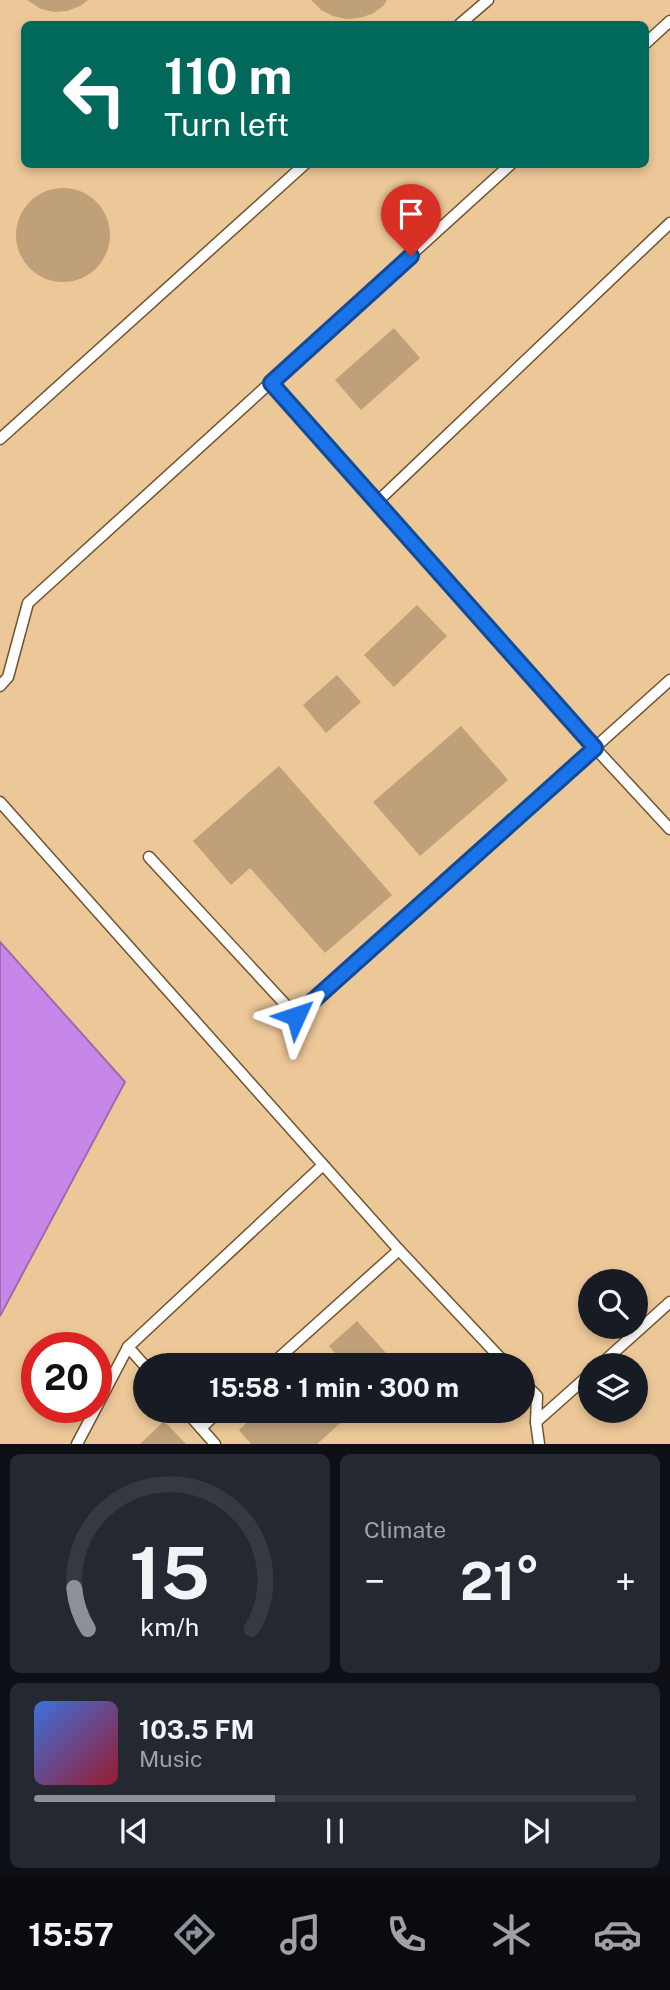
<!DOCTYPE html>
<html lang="en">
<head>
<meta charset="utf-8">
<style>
  body { margin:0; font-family:"Public Sans",sans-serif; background:#242831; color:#f1f3f6; height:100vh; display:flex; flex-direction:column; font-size:26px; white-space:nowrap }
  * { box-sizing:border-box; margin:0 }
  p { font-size:23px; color:#9ea1a6 }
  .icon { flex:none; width:38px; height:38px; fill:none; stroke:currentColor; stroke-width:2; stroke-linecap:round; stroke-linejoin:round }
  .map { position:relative; height:1444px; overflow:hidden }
  .side { display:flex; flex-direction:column; gap:10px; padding:10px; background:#0d0f14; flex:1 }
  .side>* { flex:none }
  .top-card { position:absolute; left:21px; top:21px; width:628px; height:147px; border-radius:10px; box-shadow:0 4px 10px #0003; background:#00695c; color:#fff; overflow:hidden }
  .controls { position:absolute; left:578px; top:1269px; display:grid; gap:14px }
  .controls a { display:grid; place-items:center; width:70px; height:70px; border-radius:50%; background:#171b24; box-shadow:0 4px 10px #0003; font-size:35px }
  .speed { position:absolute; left:21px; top:1332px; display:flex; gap:14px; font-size:35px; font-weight:700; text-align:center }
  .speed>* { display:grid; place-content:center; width:91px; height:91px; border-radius:50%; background:#171b24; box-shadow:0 4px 10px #0003; line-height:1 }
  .speed .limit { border:10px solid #d22; background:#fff; color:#111 }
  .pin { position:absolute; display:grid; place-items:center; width:60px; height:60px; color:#fff; margin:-72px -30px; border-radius:50% 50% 50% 0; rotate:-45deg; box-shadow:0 0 7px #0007 }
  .pin .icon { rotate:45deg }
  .me { position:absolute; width:77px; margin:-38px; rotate:48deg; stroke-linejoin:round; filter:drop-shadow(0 0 5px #0008) }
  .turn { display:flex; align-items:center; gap:24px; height:147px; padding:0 28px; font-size:32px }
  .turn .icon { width:91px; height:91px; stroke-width:2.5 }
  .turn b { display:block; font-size:49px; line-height:60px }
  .big { font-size:52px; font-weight:700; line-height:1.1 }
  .side .card { flex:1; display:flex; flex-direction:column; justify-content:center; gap:10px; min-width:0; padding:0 24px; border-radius:10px; background:#242831 }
  .side .dial { align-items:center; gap:0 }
  .dial svg { height:182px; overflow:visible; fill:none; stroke:#363941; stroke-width:7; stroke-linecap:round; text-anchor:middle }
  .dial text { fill:#f1f3f6; stroke:none }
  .song { display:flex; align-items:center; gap:21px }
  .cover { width:84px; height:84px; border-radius:10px; background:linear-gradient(135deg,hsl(220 70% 55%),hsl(350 70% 35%)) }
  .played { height:7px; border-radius:4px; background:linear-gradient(90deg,#8c9099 40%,#363941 40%) }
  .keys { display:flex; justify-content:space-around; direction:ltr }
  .heat { display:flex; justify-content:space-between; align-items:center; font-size:38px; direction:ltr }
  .side .tiles { flex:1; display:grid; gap:10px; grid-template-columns:1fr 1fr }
  .card:last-child { grid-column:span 2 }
  .trip { position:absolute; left:133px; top:1353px; width:402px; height:70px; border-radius:35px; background:#171b24; box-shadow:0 4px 10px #0003; font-weight:700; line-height:70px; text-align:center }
  .tab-bar { display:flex; height:112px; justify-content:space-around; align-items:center; background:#090b0e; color:#9ea1a6 }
  .tab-bar .icon { width:49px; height:49px }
  .tab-bar .current { color:#8c9099 }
  .tab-bar b { font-size:32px; color:#f1f3f6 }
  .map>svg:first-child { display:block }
  .built { fill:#ecc798; fill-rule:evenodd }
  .water { fill:#c787e9; stroke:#9c6bab; stroke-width:2 }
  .building { fill:#bfa079 }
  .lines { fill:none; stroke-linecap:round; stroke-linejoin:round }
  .lane-casing { stroke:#70542f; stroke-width:13 }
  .lane { stroke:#fff; stroke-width:10 }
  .route-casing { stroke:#114b97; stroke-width:18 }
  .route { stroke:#1a73e8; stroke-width:12 }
</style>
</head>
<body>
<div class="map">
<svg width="670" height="1444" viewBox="0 0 670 1444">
  <rect width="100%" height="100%" fill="#f1d1a8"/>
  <!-- built -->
  <path class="built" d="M0 0H670V1444H0V1316L125 1082 0 942ZM24 24H646V164H24ZM590 1281H635V1326H590ZM37 1348H96V1407H37ZM145 1365H523V1410H145ZM590 1365H635V1410H590Z"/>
  <!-- water -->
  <path class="water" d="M0 942 125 1082 0 1316Z"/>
  <!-- building -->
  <g class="building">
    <path d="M27 0H88L80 6 67 11 54 12 41 9Z"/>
    <path d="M311 0H387L383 6 372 14 359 18 346 19 333 16 321 10Z"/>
    <circle cx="63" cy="235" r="47"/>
    <path d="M394 328 420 358 361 410 335 380Z"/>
    <path d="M417 605 447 636 394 687 364 655Z"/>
    <path d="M337 675 361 702 326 733 303 705Z"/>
    <path d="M461 726 508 780 420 856 373 802Z"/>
    <path d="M279 766 392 895 325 953 250 868 231 885 193 841Z"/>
    <path d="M357 1321 397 1365H335L341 1360 329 1346Z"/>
    <path d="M320 1358 326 1365H312Z"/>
    <path d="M261 1410H355L317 1444H251L239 1430Z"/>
    <path d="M164 1421 186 1444H140Z"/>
  </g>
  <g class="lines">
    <defs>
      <g id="lane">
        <path d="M460 24 488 0"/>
        <path d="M646 43 670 21"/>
        <path d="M271 383 595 748 670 829"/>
        <path d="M0 439 305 164"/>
        <path d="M377 502 670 223"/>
        <path d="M0 686 8 677 28 603 511 164"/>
        <path d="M0 802 399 1250 507 1365"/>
        <path d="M149 857 296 1016 670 680"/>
        <path d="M128 1347 145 1366"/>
        <path d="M271 1365 399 1250"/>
        <path d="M600 1365 670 1302"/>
        <path d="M523 1382 537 1396 536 1422 539 1444"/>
        <path d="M185 1410 215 1444"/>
        <path d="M536 1422 590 1374"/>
        <path d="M201 1428 220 1410"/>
        <path d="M77 1444 128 1347 323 1165"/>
      </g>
    </defs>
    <!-- lane casing -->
    <use href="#lane" class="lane-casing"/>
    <!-- lane -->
    <use href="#lane" class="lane"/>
  </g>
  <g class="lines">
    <defs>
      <path id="route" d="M296 1016 595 748 271 383 411 256"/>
    </defs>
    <!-- route casing -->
    <use href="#route" class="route-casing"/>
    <!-- route -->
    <use href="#route" class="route"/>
  </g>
</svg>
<div class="controls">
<a><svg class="icon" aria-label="search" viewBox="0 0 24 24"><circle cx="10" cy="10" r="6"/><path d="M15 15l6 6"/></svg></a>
<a><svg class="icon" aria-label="layers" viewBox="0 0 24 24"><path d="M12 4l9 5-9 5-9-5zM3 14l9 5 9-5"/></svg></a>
</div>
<div class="speed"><div class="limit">20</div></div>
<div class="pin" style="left:411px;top:256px;background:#d93025"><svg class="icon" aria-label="arrive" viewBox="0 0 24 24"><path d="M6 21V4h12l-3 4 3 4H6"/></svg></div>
<svg class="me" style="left:296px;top:1016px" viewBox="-20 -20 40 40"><path d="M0-17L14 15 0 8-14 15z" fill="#1a73e8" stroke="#fff" stroke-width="4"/></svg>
<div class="trip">15:58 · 1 min · 300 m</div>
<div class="top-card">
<div class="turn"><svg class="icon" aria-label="left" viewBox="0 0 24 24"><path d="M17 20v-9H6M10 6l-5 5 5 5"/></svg><div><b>110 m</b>Turn left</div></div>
</div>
</div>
<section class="side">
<div class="tiles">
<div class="card dial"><svg viewBox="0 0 100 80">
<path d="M14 69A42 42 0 1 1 86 69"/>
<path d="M14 69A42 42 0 0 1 8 51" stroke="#8c9099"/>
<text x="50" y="56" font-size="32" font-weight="700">15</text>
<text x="50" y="72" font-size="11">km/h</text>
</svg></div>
<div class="card"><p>Climate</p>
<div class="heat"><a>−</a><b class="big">21°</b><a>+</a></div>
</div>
<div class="card">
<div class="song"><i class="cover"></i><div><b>103.5 FM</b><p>Music</p></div></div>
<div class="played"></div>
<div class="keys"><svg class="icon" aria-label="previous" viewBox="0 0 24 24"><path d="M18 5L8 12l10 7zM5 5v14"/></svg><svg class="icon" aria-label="pause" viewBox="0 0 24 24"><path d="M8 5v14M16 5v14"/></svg><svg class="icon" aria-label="next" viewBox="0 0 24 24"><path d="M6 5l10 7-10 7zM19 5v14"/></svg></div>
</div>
</div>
</section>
<nav class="tab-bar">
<b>15:57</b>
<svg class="icon current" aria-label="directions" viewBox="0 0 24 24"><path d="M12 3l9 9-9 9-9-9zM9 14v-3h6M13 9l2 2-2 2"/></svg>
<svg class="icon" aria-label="music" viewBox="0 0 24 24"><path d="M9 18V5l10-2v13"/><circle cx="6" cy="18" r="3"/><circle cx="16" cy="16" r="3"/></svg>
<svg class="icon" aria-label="phone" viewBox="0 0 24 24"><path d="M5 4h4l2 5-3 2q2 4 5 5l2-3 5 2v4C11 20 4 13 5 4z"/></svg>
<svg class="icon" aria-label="climate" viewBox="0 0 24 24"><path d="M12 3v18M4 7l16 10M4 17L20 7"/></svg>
<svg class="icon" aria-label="car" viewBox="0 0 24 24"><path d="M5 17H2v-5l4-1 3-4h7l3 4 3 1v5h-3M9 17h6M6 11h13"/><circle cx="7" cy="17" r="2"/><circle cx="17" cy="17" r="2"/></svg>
</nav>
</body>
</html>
